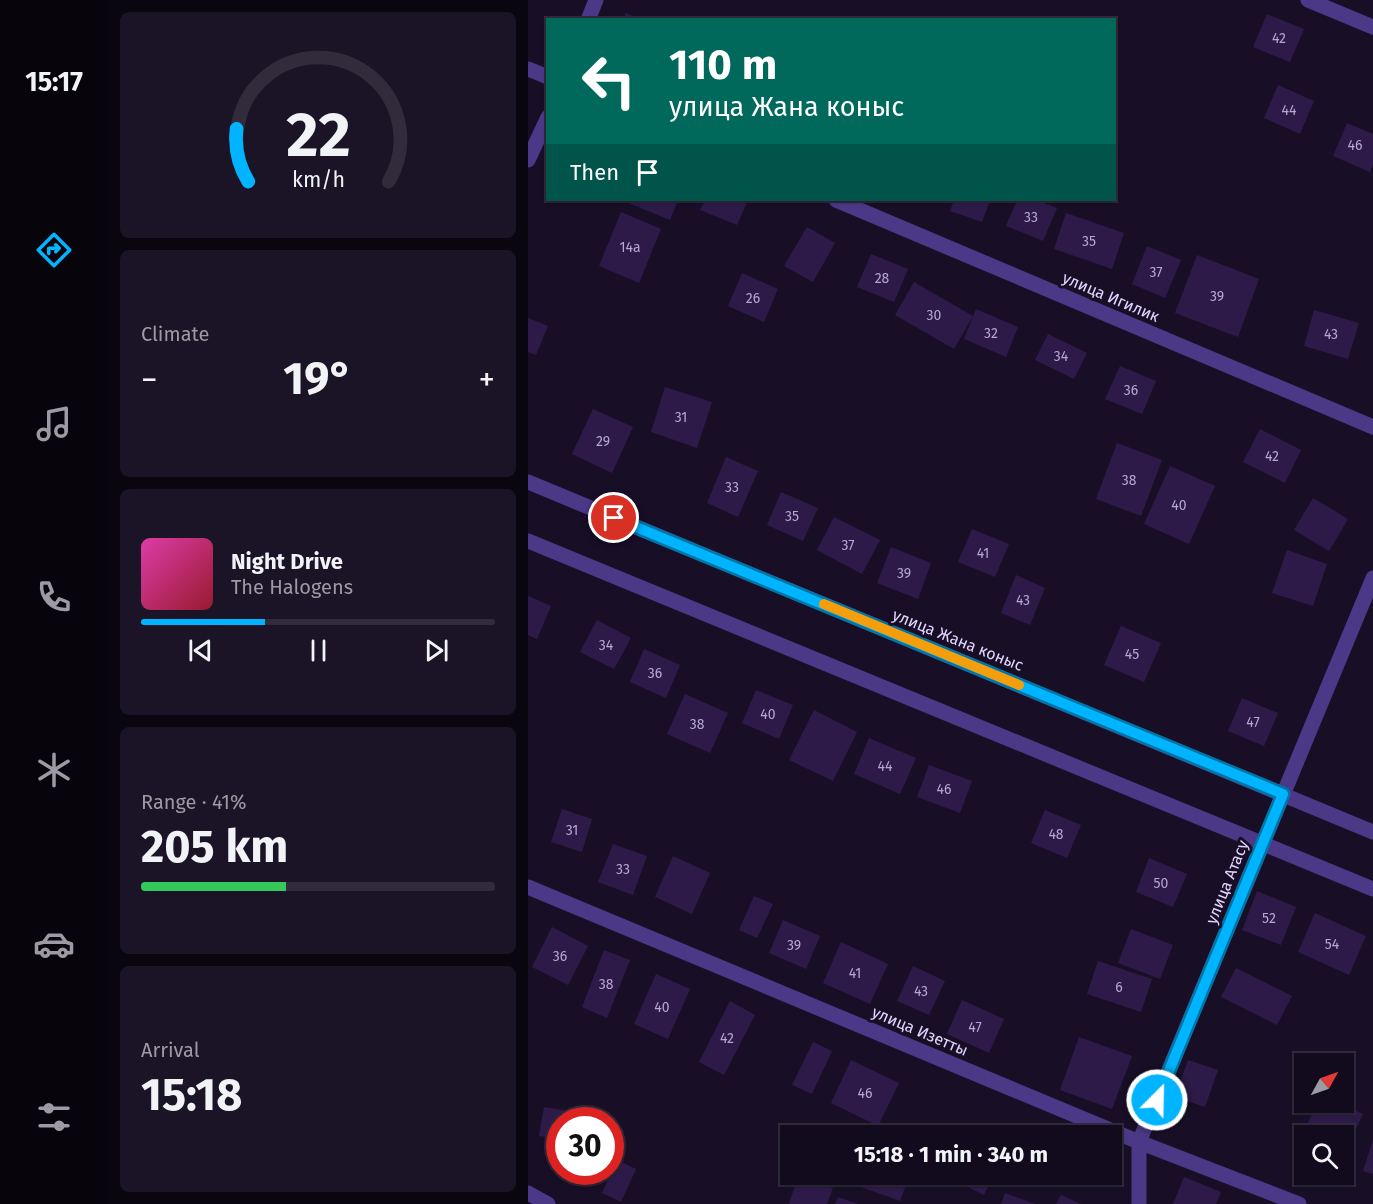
<!DOCTYPE html>
<html lang="en">
<head>
<meta charset="utf-8">
<style>
  body { margin:0; font-family:"Fira Sans",sans-serif; background:#1b1426; color:#f1f3f6; height:100vh; display:flex; flex-direction:column; font-size:22px; white-space:nowrap }
  * { box-sizing:border-box; margin:0 }
  p { font-size:20px; color:#9c9ba4 }
  .icon { flex:none; width:33px; height:33px; fill:none; stroke:currentColor; stroke-width:2; stroke-linecap:round; stroke-linejoin:round }
  .map { position:relative; flex:1; overflow:hidden }
  .side { display:flex; flex-direction:column; gap:12px; padding:12px; background:#0a0610; width:420px }
  .side>* { flex:none }
  .banner { position:absolute; left:18px; top:18px; width:570px; height:183px; border-radius:0px; box-shadow:0 2px 4px #0004,0 0 0 2px #312b3b; background:#00695c; color:#fff; overflow:hidden }
  .needle { width:39px; rotate:50deg }
  .fabs { position:absolute; left:766px; top:1053px; display:grid; gap:12px }
  .fabs a { display:grid; place-items:center; width:60px; height:60px; border-radius:0px; background:#120b1d; box-shadow:0 2px 4px #0004,0 0 0 2px #312b3b; font-size:30px }
  .speed { position:absolute; left:18px; top:1107px; display:flex; gap:12px; font-size:30px; font-weight:700; text-align:center }
  .speed>* { display:grid; place-content:center; width:78px; height:78px; border-radius:50%; background:#120b1d; box-shadow:0 2px 4px #0004,0 0 0 2px #312b3b; line-height:1 }
  .speed .limit { border:9px solid #d22; background:#fff; color:#111 }
  .pin { position:absolute; display:grid; place-items:center; width:51px; height:51px; color:#fff; margin:-26px; border:3px solid #fff; border-radius:50%; box-shadow:0 2px 6px #0007 }
  .me { position:absolute; width:66px; margin:-33px; rotate:23deg; stroke-linejoin:round; filter:drop-shadow(0 0 4px #0008) }
  .turn { display:flex; align-items:center; gap:21px; height:126px; padding:0 24px; font-size:27px }
  .turn .icon { width:78px; height:78px; stroke-width:2.5 }
  .turn b { display:block; font-size:42px; line-height:51px }
  .then { display:flex; align-items:center; height:57px; padding:0 24px; background:#0003; gap:12px; font-size:22px }
  .big { font-size:45px; font-weight:700; line-height:1.1 }
  .side .widget { flex:1; display:flex; flex-direction:column; justify-content:center; gap:9px; min-width:0; padding:0 21px; border-radius:9px; background:#1b1426 }
  .side .dial { align-items:center; gap:0 }
  .dial svg { height:156px; overflow:visible; fill:none; stroke:#312b3b; stroke-width:7; stroke-linecap:round; text-anchor:middle }
  .dial text { fill:#f1f3f6; stroke:none }
  .song { display:flex; align-items:center; gap:18px }
  .cover { width:72px; height:72px; border-radius:9px; background:linear-gradient(135deg,hsl(320 70% 55%),hsl(350 70% 35%)) }
  .played { height:6px; border-radius:3px; background:linear-gradient(90deg,#01b4ff 35%,#312b3b 35%) }
  .keys { display:flex; justify-content:space-around; direction:ltr }
  .heat { display:flex; justify-content:space-between; align-items:center; font-size:33px; direction:ltr }
  .charge { height:9px; border-radius:4px; background:linear-gradient(90deg,#34c759 41%,#312b3b 0) }
  .trip { position:absolute; left:252px; top:1125px; width:342px; height:60px; border-radius:0px; background:#120b1d; box-shadow:0 2px 4px #0004,0 0 0 2px #312b3b; font-weight:700; line-height:60px; text-align:center }
  main { display:flex; flex:1; min-height:0 }
  .tab-bar { display:flex; flex-direction:column; width:108px; justify-content:space-around; align-items:center; background:#07040c; color:#9c9ba4 }
  .tab-bar .icon { width:42px; height:42px }
  .tab-bar .selected { color:#01b4ff }
  .tab-bar b { font-size:27px; color:#f1f3f6 }
  .map>svg:first-child { display:block }
  .building { fill:#2d1a49 }
  .lines { fill:none; stroke-linecap:round; stroke-linejoin:round }
  .minor { stroke:#4b3987; stroke-width:15 }
  .route-casing { stroke:#0175a6; stroke-width:15 }
  .route { stroke:#01b4ff; stroke-width:10 }
  .slow { stroke:#f59e0b; stroke-width:10 }
  .labels { text-anchor:middle; dominant-baseline:central; stroke-width:6; stroke-linejoin:round; paint-order:stroke }
  .number-label { font-size:14px; fill:#b5a6d2 }
  .street-label { font-size:16px; fill:#e2d5ff; stroke:#180f27 }
</style>
</head>
<body>
<main>
<nav class="tab-bar">
<b>15:17</b>
<svg class="icon selected" aria-label="directions" viewBox="0 0 24 24"><path d="M12 3l9 9-9 9-9-9zM9 14v-3h6M13 9l2 2-2 2"/></svg>
<svg class="icon" aria-label="music" viewBox="0 0 24 24"><path d="M9 18V5l10-2v13"/><circle cx="6" cy="18" r="3"/><circle cx="16" cy="16" r="3"/></svg>
<svg class="icon" aria-label="phone" viewBox="0 0 24 24"><path d="M5 4h4l2 5-3 2q2 4 5 5l2-3 5 2v4C11 20 4 13 5 4z"/></svg>
<svg class="icon" aria-label="climate" viewBox="0 0 24 24"><path d="M12 3v18M4 7l16 10M4 17L20 7"/></svg>
<svg class="icon" aria-label="car" viewBox="0 0 24 24"><path d="M5 17H2v-5l4-1 3-4h7l3 4 3 1v5h-3M9 17h6M6 11h13"/><circle cx="7" cy="17" r="2"/><circle cx="17" cy="17" r="2"/></svg>
<svg class="icon" aria-label="filters" viewBox="0 0 24 24"><path d="M4 7h16M4 17h16"/><circle cx="9" cy="7" r="2"/><circle cx="15" cy="17" r="2"/></svg>
</nav>
<section class="side">
<div class="widget dial"><svg viewBox="0 0 100 80">
<path d="M14 69A42 42 0 1 1 86 69"/>
<path d="M14 69A42 42 0 0 1 8 42" stroke="#01b4ff"/>
<text x="50" y="56" font-size="32" font-weight="700">22</text>
<text x="50" y="72" font-size="11">km/h</text>
</svg></div>
<div class="widget"><p>Climate</p>
<div class="heat"><a>−</a><b class="big">19°</b><a>+</a></div>
</div>
<div class="widget">
<div class="song"><i class="cover"></i><div><b>Night Drive</b><p>The Halogens</p></div></div>
<div class="played"></div>
<div class="keys"><svg class="icon" aria-label="previous" viewBox="0 0 24 24"><path d="M18 5L8 12l10 7zM5 5v14"/></svg><svg class="icon" aria-label="pause" viewBox="0 0 24 24"><path d="M8 5v14M16 5v14"/></svg><svg class="icon" aria-label="next" viewBox="0 0 24 24"><path d="M6 5l10 7-10 7zM19 5v14"/></svg></div>
</div>
<div class="widget"><p>Range · 41%</p><b class="big">205 km</b><div class="charge"></div></div>
<div class="widget"><p>Arrival</p><b class="big">15:18</b></div>
</section>
<div class="map">
<svg width="845" height="1204" viewBox="0 0 845 1204">
  <rect width="100%" height="100%" fill="#180f27"/>
  <!-- building -->
  <g class="building">
    <path d="M98 13 113 20H95Z"/>
    <path d="M739 14 776 29 762 62 725 47Z"/>
    <path d="M750 85 786 101 772 134 736 118Z"/>
    <path d="M819 123 845 134V164L842 172 805 156Z"/>
    <path d="M93 200H150L142 220Z"/>
    <path d="M177 200H220L209 225 172 210Z"/>
    <path d="M426 200H462L454 222 422 211Z"/>
    <path d="M489 200H508L529 208 515 241 478 226Z"/>
    <path d="M93 212 133 229 111 283 71 266Z"/>
    <path d="M538 213 596 233 584 269 526 249Z"/>
    <path d="M279 227 307 243 285 282 256 266Z"/>
    <path d="M619 246 653 260 637 298 604 284Z"/>
    <path d="M343 254 380 269 366 302 329 287Z"/>
    <path d="M669 255 731 279 710 337 647 313Z"/>
    <path d="M214 273 250 289 236 322 200 306Z"/>
    <path d="M386 282 445 316 426 349 367 315Z"/>
    <path d="M448 309 490 327 478 357 436 339Z"/>
    <path d="M786 310 831 323 820 359 776 346Z"/>
    <path d="M0 318 20 326 8 355 0 352Z"/>
    <path d="M520 334 559 353 546 379 507 360Z"/>
    <path d="M592 366 628 381 614 414 577 399Z"/>
    <path d="M137 387 184 402 169 448 123 432Z"/>
    <path d="M65 409 105 427 84 473 44 454Z"/>
    <path d="M732 429 773 450 757 483 715 462Z"/>
    <path d="M589 443 634 460 613 516 568 499Z"/>
    <path d="M198 457 230 471 210 517 179 503Z"/>
    <path d="M642 466 687 486 661 544 616 524Z"/>
    <path d="M253 492 290 508 275 541 239 525Z"/>
    <path d="M785 498 820 519 801 551 766 530Z"/>
    <path d="M306 517 352 540 334 574 289 550Z"/>
    <path d="M444 529 481 544 467 577 430 562Z"/>
    <path d="M363 547 403 563 390 599 349 583Z"/>
    <path d="M759 550 799 564 785 606 744 593Z"/>
    <path d="M488 575 517 588 502 625 473 613Z"/>
    <path d="M0 596 23 606 9 639 0 635Z"/>
    <path d="M69 620 103 638 86 669 52 652Z"/>
    <path d="M593 626 633 643 616 682 576 665Z"/>
    <path d="M116 649 152 665 138 698 102 682Z"/>
    <path d="M228 690 265 705 251 739 214 723Z"/>
    <path d="M157 694 200 713 182 753 139 734Z"/>
    <path d="M714 698 750 713 736 746 700 731Z"/>
    <path d="M286 710 329 732 305 781 261 760Z"/>
    <path d="M341 738 388 758 372 794 326 774Z"/>
    <path d="M401 765 444 781 432 813 389 797Z"/>
    <path d="M34 809 64 819 54 852 23 842Z"/>
    <path d="M517 810 553 825 539 858 503 843Z"/>
    <path d="M85 844 119 856 105 895 70 882Z"/>
    <path d="M145 856 182 873 164 914 127 897Z"/>
    <path d="M621 858 659 874 645 907 608 892Z"/>
    <path d="M729 891 768 907 753 945 714 930Z"/>
    <path d="M226 896 245 904 229 938 211 930Z"/>
    <path d="M787 913 838 936 821 975 770 952Z"/>
    <path d="M255 920 292 936 278 969 241 953Z"/>
    <path d="M24 927 60 946 40 985 4 967Z"/>
    <path d="M603 929 645 945 632 979 590 963Z"/>
    <path d="M313 942 360 964 342 1004 295 983Z"/>
    <path d="M76 950 102 960 79 1018 54 1007Z"/>
    <path d="M570 961 624 979 613 1012 559 994Z"/>
    <path d="M385 966 417 981 401 1015 369 1001Z"/>
    <path d="M708 968 764 996 749 1025 693 997Z"/>
    <path d="M128 974 162 989 140 1039 106 1024Z"/>
    <path d="M434 1000 476 1019 461 1053 419 1034Z"/>
    <path d="M202 1001 227 1015 196 1075 171 1062Z"/>
    <path d="M551 1037 604 1056 584 1109 532 1090Z"/>
    <path d="M285 1042 304 1051 284 1094 264 1085Z"/>
    <path d="M323 1060 371 1083 350 1126 303 1103Z"/>
    <path d="M660 1060 690 1070 677 1107 647 1097Z"/>
    <path d="M789 1102H810L835 1114 816 1155V1136H777V1143L772 1141Z"/>
    <path d="M16 1107 40 1111 38 1120H32V1139L11 1136Z"/>
    <path d="M845 1140V1174L835 1171Z"/>
    <path d="M89 1160 108 1169 93 1202 74 1193Z"/>
    <path d="M334 1174H382L372 1201 330 1186Z"/>
    <path d="M423 1174H466L456 1195 422 1178Z"/>
    <path d="M270 1176 305 1188 299 1204H261Z"/>
    <path d="M656 1177 693 1192 688 1204H645Z"/>
    <path d="M477 1193 507 1204H473Z"/>
    <path d="M533 1195 553 1204H528Z"/>
    <path d="M310 1197 330 1204H307Z"/>
  </g>
  <g class="lines">
    <!-- minor -->
    <g class="minor">
      <path d="M780 0 845 27"/>
      <path d="M60 20 68 0"/>
      <path d="M0 69 20 77"/>
      <path d="M0 160 20 117"/>
      <path d="M308 200 845 427"/>
      <path d="M0 482 845 832"/>
      <path d="M0 541 845 889"/>
      <path d="M0 887 611 1142 771 1204"/>
      <path d="M0 1193 20 1204"/>
      <path d="M611 1204V1142L845 578"/>
    </g>
  </g>
  <g class="lines">
    <defs>
      <path id="route" d="M86 518 755 794 629 1100"/>
    </defs>
    <!-- route casing -->
    <use href="#route" class="route-casing"/>
    <!-- route -->
    <use href="#route" class="route"/>
    <!-- slow -->
    <path class="slow" d="M296 604 491 685"/>
  </g>
  <g class="labels">
    <!-- number labels -->
    <g class="number-label">
      <text x="751" y="38">42</text>
      <text x="761" y="110">44</text>
      <text x="827" y="145">46</text>
      <text x="503" y="217">33</text>
      <text x="561" y="241">35</text>
      <text x="102" y="247">14а</text>
      <text x="628" y="272">37</text>
      <text x="354" y="278">28</text>
      <text x="689" y="296">39</text>
      <text x="225" y="298">26</text>
      <text x="406" y="315">30</text>
      <text x="463" y="333">32</text>
      <text x="803" y="334">43</text>
      <text x="533" y="356">34</text>
      <text x="603" y="390">36</text>
      <text x="153" y="417">31</text>
      <text x="75" y="441">29</text>
      <text x="744" y="456">42</text>
      <text x="601" y="480">38</text>
      <text x="204" y="487">33</text>
      <text x="651" y="505">40</text>
      <text x="264" y="516">35</text>
      <text x="320" y="545">37</text>
      <text x="455" y="553">41</text>
      <text x="376" y="573">39</text>
      <text x="495" y="600">43</text>
      <text x="78" y="645">34</text>
      <text x="604" y="654">45</text>
      <text x="127" y="673">36</text>
      <text x="240" y="714">40</text>
      <text x="725" y="722">47</text>
      <text x="169" y="724">38</text>
      <text x="357" y="766">44</text>
      <text x="416" y="789">46</text>
      <text x="44" y="830">31</text>
      <text x="528" y="834">48</text>
      <text x="95" y="869">33</text>
      <text x="633" y="883">50</text>
      <text x="741" y="918">52</text>
      <text x="804" y="944">54</text>
      <text x="266" y="945">39</text>
      <text x="32" y="956">36</text>
      <text x="327" y="973">41</text>
      <text x="78" y="984">38</text>
      <text x="591" y="987">6</text>
      <text x="393" y="991">43</text>
      <text x="134" y="1007">40</text>
      <text x="447" y="1027">47</text>
      <text x="199" y="1038">42</text>
      <text x="337" y="1093">46</text>
    </g>
    <!-- street labels -->
    <g class="street-label">
      <text transform="translate(583 297) rotate(23)">улица Игилик</text>
      <text transform="translate(430 640) rotate(22)">улица Жана коныс</text>
      <text transform="translate(699 882) rotate(-68)">улица Атасу</text>
      <text transform="translate(392 1031) rotate(23)">улица Изетты</text>
    </g>
  </g>
</svg>
<div class="fabs">
<a><svg class="needle" viewBox="-14 -14 28 28"><path d="M0-13l5 13h-10z" fill="#e53935"/><path d="M0 13l5-13h-10z" fill="#9c9ba4"/></svg></a>
<a><svg class="icon" aria-label="search" viewBox="0 0 24 24"><circle cx="10" cy="10" r="6"/><path d="M15 15l6 6"/></svg></a>
</div>
<div class="speed"><div class="limit">30</div></div>
<div class="pin" style="left:86px;top:518px;background:#d93025"><svg class="icon" aria-label="arrive" viewBox="0 0 24 24"><path d="M6 21V4h12l-3 4 3 4H6"/></svg></div>
<svg class="me" style="left:629px;top:1100px" viewBox="-20 -20 40 40"><circle r="17" fill="#01b4ff" stroke="#fff" stroke-width="3"/><path d="M0-11L8 9 0 5-8 9z" fill="#fff"/></svg>
<div class="trip">15:18 · 1 min · 340 m</div>
<div class="banner">
<div class="turn"><svg class="icon" aria-label="left" viewBox="0 0 24 24"><path d="M17 20v-9H6M10 6l-5 5 5 5"/></svg><div><b>110 m</b>улица Жана коныс</div></div>
<div class="then">Then<svg class="icon" aria-label="arrive" viewBox="0 0 24 24"><path d="M6 21V4h12l-3 4 3 4H6"/></svg></div>
</div>
</div>
</main>
</body>
</html>
